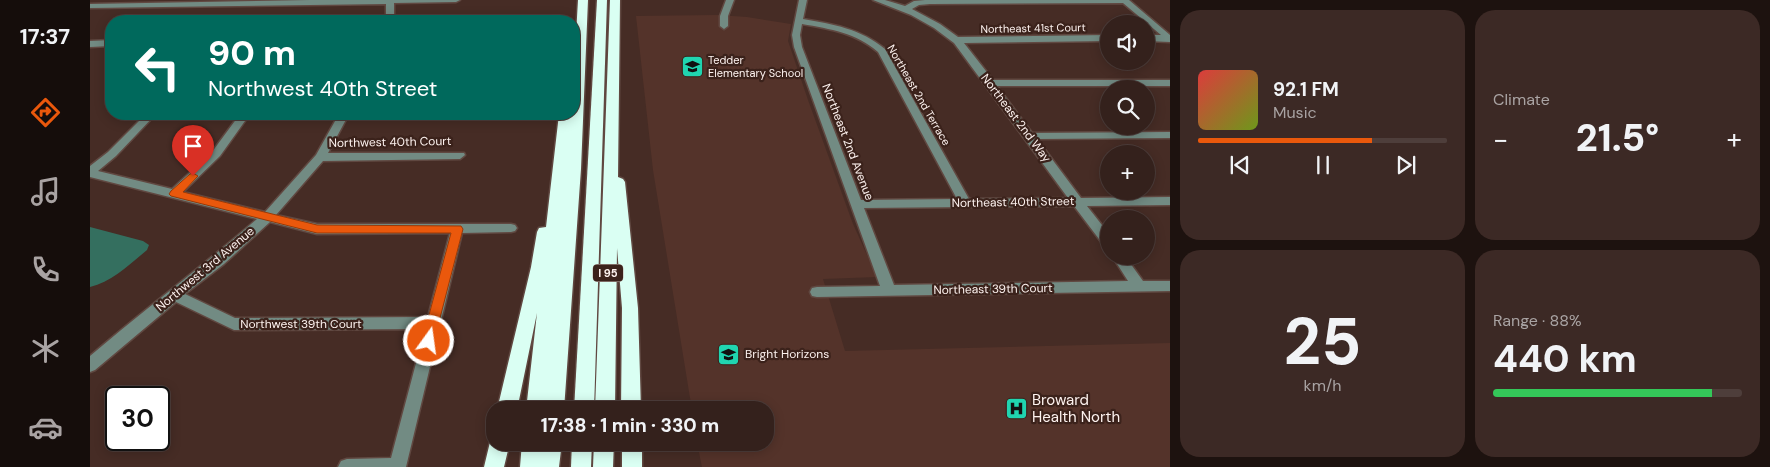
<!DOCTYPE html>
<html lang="en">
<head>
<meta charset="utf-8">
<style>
  body { margin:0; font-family:"DM Sans",sans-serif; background:#3c2925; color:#f1f3f6; height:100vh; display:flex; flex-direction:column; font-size:19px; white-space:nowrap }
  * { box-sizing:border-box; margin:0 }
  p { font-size:16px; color:#a9a3a3 }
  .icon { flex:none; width:28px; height:28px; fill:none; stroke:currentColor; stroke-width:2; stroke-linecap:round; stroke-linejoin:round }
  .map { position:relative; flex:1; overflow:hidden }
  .side { display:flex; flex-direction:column; gap:10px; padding:10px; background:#1d120f; width:600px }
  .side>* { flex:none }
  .guide { position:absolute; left:15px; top:15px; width:475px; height:105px; border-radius:20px; box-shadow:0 2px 12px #0003,0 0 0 1px #4e3e3b; background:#00695c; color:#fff; overflow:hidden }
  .buttons { position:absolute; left:1010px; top:15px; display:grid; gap:10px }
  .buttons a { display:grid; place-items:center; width:55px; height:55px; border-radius:50%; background:#34211c; box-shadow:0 2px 12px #0003,0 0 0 1px #4e3e3b; font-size:25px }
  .speed { position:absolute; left:15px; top:386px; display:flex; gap:10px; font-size:25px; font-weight:700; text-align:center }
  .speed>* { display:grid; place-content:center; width:65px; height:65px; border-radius:50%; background:#34211c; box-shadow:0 2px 12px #0003,0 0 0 1px #4e3e3b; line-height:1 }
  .speed .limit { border:2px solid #111; border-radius:8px; background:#fff; color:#111 }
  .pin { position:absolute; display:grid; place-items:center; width:42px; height:42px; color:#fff; margin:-51px -21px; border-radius:50% 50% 50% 0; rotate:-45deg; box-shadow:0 0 5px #0007 }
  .pin .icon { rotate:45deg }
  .me { position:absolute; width:55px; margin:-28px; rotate:14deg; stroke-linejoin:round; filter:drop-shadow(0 0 4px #0008) }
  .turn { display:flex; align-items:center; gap:18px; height:105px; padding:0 20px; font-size:22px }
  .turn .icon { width:65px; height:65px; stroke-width:2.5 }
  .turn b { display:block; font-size:35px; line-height:42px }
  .big { font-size:38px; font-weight:800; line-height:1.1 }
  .side .card { flex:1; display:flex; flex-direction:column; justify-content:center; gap:8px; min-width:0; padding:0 18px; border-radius:20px; background:#3c2925 }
  .side .dial { align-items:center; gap:0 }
  .dial b { font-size:65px; line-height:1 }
  .song { display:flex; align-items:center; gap:15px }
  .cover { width:60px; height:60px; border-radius:8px; background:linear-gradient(135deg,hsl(0 70% 55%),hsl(80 70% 35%)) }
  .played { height:5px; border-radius:2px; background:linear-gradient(90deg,#ea580c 70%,#4e3e3b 70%) }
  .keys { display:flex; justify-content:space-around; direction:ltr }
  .heat { display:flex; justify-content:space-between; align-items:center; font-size:28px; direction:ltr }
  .charge { height:8px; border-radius:4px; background:linear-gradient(90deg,#34c759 88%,#4e3e3b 0) }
  .side .tiles { flex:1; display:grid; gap:10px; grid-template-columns:repeat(2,1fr) }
  .trip { position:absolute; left:396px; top:401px; width:288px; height:50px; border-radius:20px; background:#34211c; box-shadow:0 2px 12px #0003,0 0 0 1px #4e3e3b; font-weight:800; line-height:50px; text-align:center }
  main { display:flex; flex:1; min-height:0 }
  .menu { display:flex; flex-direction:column; width:90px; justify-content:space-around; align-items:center; background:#150d0b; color:#a9a3a3 }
  .menu .icon { width:35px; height:35px }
  .menu .selected { color:#ea580c }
  .menu b { font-size:22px; color:#f1f3f6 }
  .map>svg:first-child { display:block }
  .built { fill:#54332a }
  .water { fill:#346f5f }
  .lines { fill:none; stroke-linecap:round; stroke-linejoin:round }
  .minor-casing { stroke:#604841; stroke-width:3 }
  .highway-casing { stroke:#604841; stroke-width:3 }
  .minor { fill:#728b83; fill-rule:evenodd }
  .highway { fill:#dafff3; fill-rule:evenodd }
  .route { fill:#ea580c; stroke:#983908 }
  .labels { text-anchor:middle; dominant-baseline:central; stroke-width:4.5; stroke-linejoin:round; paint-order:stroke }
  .far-street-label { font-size:11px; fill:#fdf2ef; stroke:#3b221b }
  .far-poi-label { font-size:11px; fill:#fdf2ef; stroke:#3b221b; text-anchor:start }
  .shield { fill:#3b221b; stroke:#c3b4af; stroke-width:1 }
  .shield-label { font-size:11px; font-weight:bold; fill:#fdf2ef }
  .street-label { font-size:12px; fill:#fdf2ef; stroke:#3b221b }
  .poi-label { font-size:12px; fill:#fdf2ef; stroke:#3b221b; text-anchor:start }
  .near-poi-label { font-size:15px; fill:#fdf2ef; stroke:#3b221b; text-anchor:start }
</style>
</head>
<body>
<main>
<nav class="menu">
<b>17:37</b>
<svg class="icon selected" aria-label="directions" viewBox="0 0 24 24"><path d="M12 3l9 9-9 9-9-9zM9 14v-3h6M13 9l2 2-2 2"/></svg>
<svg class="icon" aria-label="music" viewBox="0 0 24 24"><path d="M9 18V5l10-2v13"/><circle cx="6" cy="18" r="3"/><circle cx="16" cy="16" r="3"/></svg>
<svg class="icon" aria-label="phone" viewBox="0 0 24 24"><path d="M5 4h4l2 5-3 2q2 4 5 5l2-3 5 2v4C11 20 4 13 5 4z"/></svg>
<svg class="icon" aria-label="climate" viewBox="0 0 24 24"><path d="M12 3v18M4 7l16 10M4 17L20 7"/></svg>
<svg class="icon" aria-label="car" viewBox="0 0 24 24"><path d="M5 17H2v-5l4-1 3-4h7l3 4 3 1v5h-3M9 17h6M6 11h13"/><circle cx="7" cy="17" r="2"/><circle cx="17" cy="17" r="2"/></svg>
</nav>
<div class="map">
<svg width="1080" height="467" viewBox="0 0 1080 467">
  <rect width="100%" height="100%" fill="#462c25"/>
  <!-- built -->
  <path class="built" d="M627 15 657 17 701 24 698 41 718 100 763 224 787 277 733 279 755 351 1080 343V467H612L607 443 675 442V410H602L563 170 546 16Z"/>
  <!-- water -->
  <path class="water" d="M0 227 53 241 59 245 57 250C40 264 22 282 0 287Z"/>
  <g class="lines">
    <defs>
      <g id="minor">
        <path d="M219 0H370L366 2 304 3V17L302 21H294L296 17V4L0 8V4Z"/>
        <path d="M636 0H644L638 16V26L634 29 630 26V16Z"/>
        <path d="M709 0H717L713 19C743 24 771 29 795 49L879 199 978 198 864 43 844 28 821 15 783 0H795L815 6 824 1 835 0H1039L1080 35V42L1056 41V35H1071L1033 3 840 4 829 5 822 9 850 24 868 37 1019 35V41L874 43 903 80H1080V86H907L942 133 1080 132V138L947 139 991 198 1080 197V205L997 206 1019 234V249L1015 247 984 206 774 208 804 285 1038 281 1022 256H1035L1053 281H1080V291L727 297 722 296 720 292 722 288 727 287 790 286 704 47 702 35ZM712 24C741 29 766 33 788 52L867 199 771 200 712 47 710 35Z"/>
        <path d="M21 40V46L0 47V41Z"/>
        <path d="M56 114H66L26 156 8 171 82 189 122 152 150 114H160L130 156 93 192 175 212 226 155 249 114H259L238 153H374L375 155 370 159 233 161 186 215 227 224H421L425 225 427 228 425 231 421 232 372 233 316 467H248L251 461 257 459 301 458 335 329 144 330 86 302 5 370 0 372V356C55 309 113 266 167 219L0 177V166L18 152ZM180 222 227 234 360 233 338 317 145 318 95 294 134 264Z"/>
      </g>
      <g id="highway">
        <path d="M488 0H498L491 169 474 410H436L447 313 427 410H407L441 267 447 232 449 228 456 227 469 114H484V69Z"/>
        <path d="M507 0H517L504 410H484Z"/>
        <path d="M520 0H530L528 177 533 179 535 182 548 308 551 410H531L532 308 527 248 525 410H505Z"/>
        <path d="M405 434V442H420L414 467H394L400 442Z"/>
        <path d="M432 442H452V445V442H472L469 467H430Z"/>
        <path d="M482 442H502L501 467H481Z"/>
        <path d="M504 442H524L523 467H503Z"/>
        <rect x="532" y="442" width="20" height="25"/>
      </g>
    </defs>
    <!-- minor casing -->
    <use href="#minor" class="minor-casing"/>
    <!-- highway casing -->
    <use href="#highway" class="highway-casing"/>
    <!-- minor -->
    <use href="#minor" class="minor"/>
    <!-- highway -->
    <use href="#highway" class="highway"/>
  </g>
  <!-- route -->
  <path class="route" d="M103 173 108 176 93 192 227 225 371 226 373 229 343 345 339 347 334 345 332 341 361 233H227L81 196 79 194 81 191 100 174Z"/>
  <!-- icons -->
  <defs>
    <symbol id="school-square" viewBox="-11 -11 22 22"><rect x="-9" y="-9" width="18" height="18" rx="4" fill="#20d5b0" stroke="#3b221b"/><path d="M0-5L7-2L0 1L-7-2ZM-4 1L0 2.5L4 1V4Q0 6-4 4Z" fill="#111"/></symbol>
    <symbol id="hospital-square" viewBox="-11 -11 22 22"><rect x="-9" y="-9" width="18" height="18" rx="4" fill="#20d5b0" stroke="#3b221b"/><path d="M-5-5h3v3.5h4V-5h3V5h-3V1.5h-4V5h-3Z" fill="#111"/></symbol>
  </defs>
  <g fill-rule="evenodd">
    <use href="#school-square" x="590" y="54" width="25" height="25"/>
    <use href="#school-square" x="626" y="342" width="25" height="25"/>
    <use href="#hospital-square" x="914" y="396" width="25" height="25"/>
  </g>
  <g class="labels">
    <!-- far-street labels -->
    <g class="far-street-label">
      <text transform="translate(943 28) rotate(-1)">Northeast 41st Court</text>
      <text transform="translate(829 95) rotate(60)">Northeast 2nd Terrace</text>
    </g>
    <!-- far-poi labels -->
    <g class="far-poi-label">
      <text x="618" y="60">Tedder<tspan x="618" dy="13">Elementary School</tspan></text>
    </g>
    <!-- shield labels -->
    <rect class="shield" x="503" y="264.5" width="30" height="17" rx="4"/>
    <g class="shield-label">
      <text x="518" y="273">I 95</text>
    </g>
    <!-- street labels -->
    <g class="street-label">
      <text transform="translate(926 118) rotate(53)">Northeast 2nd Way</text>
      <text transform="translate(300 142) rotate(-1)">Northwest 40th Court</text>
      <text transform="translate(758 142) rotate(69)">Northeast 2nd Avenue</text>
      <text transform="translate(923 202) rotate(-1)">Northeast 40th Street</text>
      <text transform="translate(115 269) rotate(-40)">Northwest 3rd Avenue</text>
      <text transform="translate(903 289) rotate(-1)">Northeast 39th Court</text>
      <text x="211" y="324">Northwest 39th Court</text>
    </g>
    <!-- poi labels -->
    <g class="poi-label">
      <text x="655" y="354">Bright Horizons</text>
    </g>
    <!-- near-poi labels -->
    <g class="near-poi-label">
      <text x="942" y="400">Broward<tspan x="942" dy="17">Health North</tspan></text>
    </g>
  </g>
</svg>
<div class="buttons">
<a><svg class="icon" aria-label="sound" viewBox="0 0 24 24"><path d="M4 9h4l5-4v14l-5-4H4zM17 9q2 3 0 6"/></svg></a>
<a><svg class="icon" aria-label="search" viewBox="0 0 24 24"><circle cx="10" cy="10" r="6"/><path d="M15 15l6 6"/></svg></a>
<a>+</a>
<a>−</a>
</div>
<div class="speed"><div class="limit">30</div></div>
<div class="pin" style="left:103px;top:176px;background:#d93025"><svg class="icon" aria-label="arrive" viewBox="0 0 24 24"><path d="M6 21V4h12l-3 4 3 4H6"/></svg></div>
<svg class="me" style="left:339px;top:341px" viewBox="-20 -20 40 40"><circle r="17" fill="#ea580c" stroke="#fff" stroke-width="3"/><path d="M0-11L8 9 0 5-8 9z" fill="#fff"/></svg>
<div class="trip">17:38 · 1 min · 330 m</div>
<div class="guide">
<div class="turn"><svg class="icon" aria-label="left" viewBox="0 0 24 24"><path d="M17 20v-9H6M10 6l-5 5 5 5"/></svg><div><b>90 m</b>Northwest 40th Street</div></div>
</div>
</div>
<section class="side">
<div class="tiles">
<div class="card">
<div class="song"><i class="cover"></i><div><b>92.1 FM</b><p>Music</p></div></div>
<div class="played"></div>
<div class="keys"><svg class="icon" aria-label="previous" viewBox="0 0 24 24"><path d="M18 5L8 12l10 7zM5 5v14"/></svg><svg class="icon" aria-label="pause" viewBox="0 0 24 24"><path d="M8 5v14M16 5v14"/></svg><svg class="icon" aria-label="next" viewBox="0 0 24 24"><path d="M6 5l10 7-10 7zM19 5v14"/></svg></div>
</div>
<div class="card"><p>Climate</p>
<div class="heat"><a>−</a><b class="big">21.5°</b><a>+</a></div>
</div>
<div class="card dial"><b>25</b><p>km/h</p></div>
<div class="card"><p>Range · 88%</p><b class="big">440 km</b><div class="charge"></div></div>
</div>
</section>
</main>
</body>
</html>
